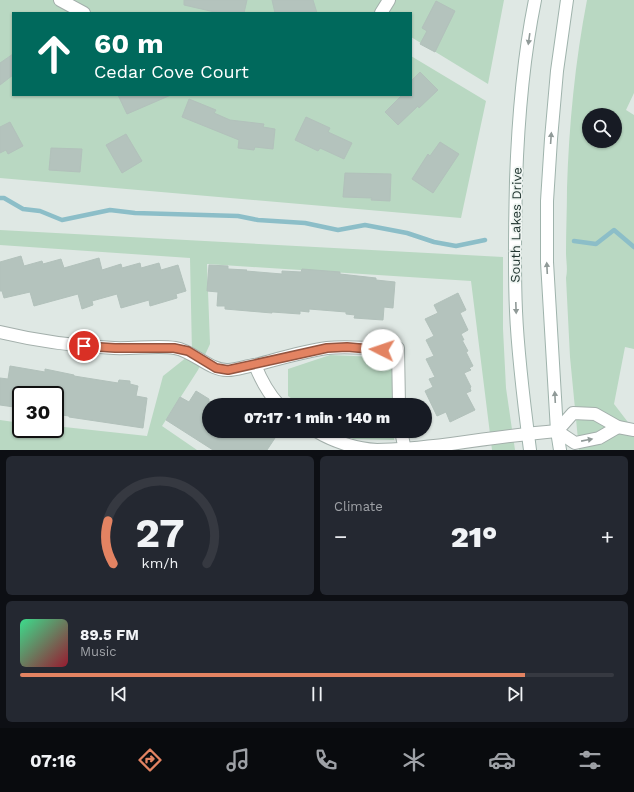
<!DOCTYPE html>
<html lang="en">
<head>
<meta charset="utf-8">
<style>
  body { margin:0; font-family:"Work Sans",sans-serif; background:#242831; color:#f1f3f6; height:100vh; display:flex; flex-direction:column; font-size:15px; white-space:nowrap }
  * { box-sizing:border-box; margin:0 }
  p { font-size:13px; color:#9ea1a6 }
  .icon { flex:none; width:22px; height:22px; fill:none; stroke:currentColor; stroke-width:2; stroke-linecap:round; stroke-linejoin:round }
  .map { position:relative; height:450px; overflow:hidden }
  .details { display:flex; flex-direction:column; gap:6px; padding:6px; background:#0d0f14; flex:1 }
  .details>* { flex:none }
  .hud { position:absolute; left:12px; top:12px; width:400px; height:84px; border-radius:0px; box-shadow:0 1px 3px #0004; background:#00695c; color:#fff; overflow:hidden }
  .controls { position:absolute; left:582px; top:108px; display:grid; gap:8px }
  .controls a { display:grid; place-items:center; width:40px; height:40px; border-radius:50%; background:#171b24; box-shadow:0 1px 3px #0004; font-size:20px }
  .speed { position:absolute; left:12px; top:386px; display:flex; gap:8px; font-size:20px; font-weight:700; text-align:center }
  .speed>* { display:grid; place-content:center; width:52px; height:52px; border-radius:50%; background:#171b24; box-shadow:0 1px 3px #0004; line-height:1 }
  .speed .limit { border:2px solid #111; border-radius:6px; background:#fff; color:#111 }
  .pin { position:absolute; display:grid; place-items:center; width:34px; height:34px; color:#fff; margin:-17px; border:2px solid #fff; border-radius:50%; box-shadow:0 1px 4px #0007 }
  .me { position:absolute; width:44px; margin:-22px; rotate:274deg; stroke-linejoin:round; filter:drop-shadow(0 0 3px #0008) }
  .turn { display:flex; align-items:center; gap:14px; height:84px; padding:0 16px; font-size:18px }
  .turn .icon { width:52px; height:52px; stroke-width:2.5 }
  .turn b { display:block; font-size:28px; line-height:34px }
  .big { font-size:30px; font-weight:800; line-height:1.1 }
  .details .widget { flex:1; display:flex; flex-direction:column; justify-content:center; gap:6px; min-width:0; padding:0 14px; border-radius:6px; background:#242831 }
  .details .dial { align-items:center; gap:0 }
  .dial svg { height:104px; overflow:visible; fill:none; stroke:#363941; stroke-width:7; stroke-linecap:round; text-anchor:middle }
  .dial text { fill:#f1f3f6; stroke:none }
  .song { display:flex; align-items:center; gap:12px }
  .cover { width:48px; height:48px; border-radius:6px; background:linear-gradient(135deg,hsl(150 70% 55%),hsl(350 70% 35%)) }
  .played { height:4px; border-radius:2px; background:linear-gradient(90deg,#e38362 85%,#363941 85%) }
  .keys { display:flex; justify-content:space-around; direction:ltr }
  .heat { display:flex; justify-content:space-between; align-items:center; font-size:22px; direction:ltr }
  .details .tiles { flex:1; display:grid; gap:6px; grid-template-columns:1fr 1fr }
  .widget:last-child { grid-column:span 2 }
  .trip { position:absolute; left:202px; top:398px; width:230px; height:40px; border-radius:20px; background:#171b24; box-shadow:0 1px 3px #0004; font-weight:800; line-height:40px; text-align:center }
  .menu { display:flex; height:64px; justify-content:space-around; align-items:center; background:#090b0e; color:#9ea1a6 }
  .menu .icon { width:28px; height:28px }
  .menu .current { color:#e38362 }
  .menu b { font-size:18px; color:#f1f3f6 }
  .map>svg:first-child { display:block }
  .green { fill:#b9d8c2; fill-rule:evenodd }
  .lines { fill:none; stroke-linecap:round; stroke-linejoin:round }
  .stream { stroke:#8cbec8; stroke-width:4.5 }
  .building { fill:#b4c3bd; stroke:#b2c1bb }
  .street-casing { stroke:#a3afab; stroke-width:14 }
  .secondary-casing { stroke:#9fb3ac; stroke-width:14 }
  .street { stroke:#fff; stroke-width:12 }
  .secondary { stroke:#fff; stroke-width:12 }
  .oneway { fill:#909a98 }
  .route-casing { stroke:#945540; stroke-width:10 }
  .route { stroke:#e38362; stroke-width:7 }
  .labels { text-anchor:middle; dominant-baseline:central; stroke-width:3.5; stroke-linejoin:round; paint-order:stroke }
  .street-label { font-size:13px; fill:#223631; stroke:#eff5f2 }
</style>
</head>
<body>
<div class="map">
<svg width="634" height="450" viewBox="0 0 634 450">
  <rect width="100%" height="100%" fill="#dfe8e4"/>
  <!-- green -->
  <g class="green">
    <path d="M0 0H504L488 84 411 37V13H13V95H411V56L486 101 461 218 0 178Z"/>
    <path d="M587 0H634V93L626 110 634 115V349L625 347 614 404 634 430V450H579L570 357 566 278C568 269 566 261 566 252 566 230 567 209 567 188 569 125 575 62 587 0ZM589 115H615V141H589Z"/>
    <path d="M0 230 503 257V329L506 388 515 450H492L471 281 207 264 210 344 198 370 162 426 197 450H0V420L21 423V429H55V426L147 436 163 376 192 353 190 258 0 245Z"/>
    <path d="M330 355 377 357 391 356 393 405H301L288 396V369Z"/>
    <path d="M342 431H394V440L353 439Z"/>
  </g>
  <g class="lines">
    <!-- stream -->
    <g class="stream">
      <path d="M0 198H4L23 209 40 211 62 220 110 210 135 213 238 216 258 220 305 223 338 230 365 225 407 233 434 242 456 246 485 240"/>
      <path d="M574 241 596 244 614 230 634 247"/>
    </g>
  </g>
  <!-- building -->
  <g class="building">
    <path d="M184 0H247L244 13H219L184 5Z"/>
    <path d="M272 0H313L317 13H275Z"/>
    <path d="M436 1 455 11 435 52 420 44 427 31 422 28Z"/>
    <path d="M13 54V75L0 85V63Z"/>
    <path d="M420 72 438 90 419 108 418 106 398 125 385 112 402 95H411V81Z"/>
    <path d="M118 95H171L127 114Z"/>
    <path d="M189 99 216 110 214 113 230 120 264 124 263 127 275 129 273 149 255 147 254 150 238 148 239 140 182 117Z"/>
    <path d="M306 117 330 128 328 132 352 143 344 159 320 148 318 151 295 140Z"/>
    <path d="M10 122 23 146 8 154 6 150 0 153V127Z"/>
    <path d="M126 134 142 161 122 173 106 145Z"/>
    <path d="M440 142 459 154 433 193 412 179 428 154 430 156Z"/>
    <path d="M51 148 82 149 80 172 49 170Z"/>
    <path d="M345 173 391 174 390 201 371 200 372 198 343 197Z"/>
    <path d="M21 256 24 266 42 261 43 264 61 259 64 268 99 258 102 270 121 264 122 268 140 263 141 268 159 263 161 270 178 265 186 291 176 294 177 298 150 306 149 300 121 308 117 294 92 301 93 305 82 309 78 294 34 306 30 292 4 298 2 291H0V262Z"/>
    <path d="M209 265 228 266V269L247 270 246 271 282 274V271L301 272 302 269 340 272V274L376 278V280L395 282 393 308 384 307 383 320 354 318 355 315 346 314V312L309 309V312L300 311V314L272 312V313L225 309V306H217L218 292 207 291Z"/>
    <path d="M458 293 466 310 460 313 468 330 461 334 464 340H462L468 351 466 352 473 366 469 368 471 370 464 373 471 387 470 388 471 391 466 393 475 410 450 422 446 412 437 416 425 391 433 387 429 379 435 377 426 359 434 356 426 340 434 336 425 319 438 313 434 305Z"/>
    <path d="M10 366 45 372V369L74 375V376L118 383 119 380 130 381V384L138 386 136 396 147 398 143 428 69 417V416L55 414V395H21V408L0 405V378L8 379Z"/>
    <path d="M196 391 209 399V431H236L244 435 246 431H264L275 438 267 450H213L166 420 180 397 189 402Z"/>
  </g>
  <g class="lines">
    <defs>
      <g id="street">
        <path d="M60 0 84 13"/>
        <path d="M381 13 389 0"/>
        <path d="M0 332C37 341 76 346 114 348 133 349 158 345 175 348 194 351 210 371 228 370 237 370 246 366 255 365 261 380 268 393 279 405"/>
        <path d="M255 365C278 359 305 351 327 348 351 345 374 350 398 348L399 405"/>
        <path d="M316 431C334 442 357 449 377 450 402 450 427 447 451 444 486 439 521 434 557 431"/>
        <path d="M401 431 405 450"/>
        <path d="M557 431 573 413 595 414 618 427 634 430"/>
        <path d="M557 431 575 443 599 438 618 427"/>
      </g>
      <g id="secondary">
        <path d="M530 450C524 404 518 358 516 311 514 268 515 224 516 181 518 120 523 59 535 0"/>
        <path d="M560 450 557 431 547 262V201L551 139 557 71 567 0"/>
      </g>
    </defs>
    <!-- street casing -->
    <use href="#street" class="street-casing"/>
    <!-- secondary casing -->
    <use href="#secondary" class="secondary-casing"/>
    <!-- street -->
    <use href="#street" class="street"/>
    <!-- secondary -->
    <use href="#secondary" class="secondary"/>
  </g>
  <!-- one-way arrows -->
  <defs><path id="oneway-solid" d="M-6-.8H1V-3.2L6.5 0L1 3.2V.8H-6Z"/></defs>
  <g class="oneway">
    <use href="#oneway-solid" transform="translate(529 39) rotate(98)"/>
    <use href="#oneway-solid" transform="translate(551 138) rotate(-86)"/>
    <use href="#oneway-solid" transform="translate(547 268) rotate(-93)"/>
    <use href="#oneway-solid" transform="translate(516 308) rotate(88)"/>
    <use href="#oneway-solid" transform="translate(555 397) rotate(-93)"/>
    <use href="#oneway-solid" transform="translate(587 440) rotate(-11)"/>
  </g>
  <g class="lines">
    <defs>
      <path id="route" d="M84 346 115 348H174L188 351 216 368 228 370 327 348 347 347 382 350"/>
    </defs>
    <!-- route casing -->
    <use href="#route" class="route-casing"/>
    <!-- route -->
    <use href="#route" class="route"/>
  </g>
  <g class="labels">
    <!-- street labels -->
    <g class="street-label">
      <text transform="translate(516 225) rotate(-89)">South Lakes Drive</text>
    </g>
  </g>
</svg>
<div class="controls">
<a><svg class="icon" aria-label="search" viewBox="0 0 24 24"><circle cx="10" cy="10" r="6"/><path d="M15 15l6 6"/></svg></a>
</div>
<div class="speed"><div class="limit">30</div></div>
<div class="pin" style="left:84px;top:346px;background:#d93025"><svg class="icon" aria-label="arrive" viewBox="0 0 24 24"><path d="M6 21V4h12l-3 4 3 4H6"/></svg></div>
<svg class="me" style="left:382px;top:350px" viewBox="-20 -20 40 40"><circle r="19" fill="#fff"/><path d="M0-13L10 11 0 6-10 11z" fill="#e38362"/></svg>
<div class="trip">07:17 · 1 min · 140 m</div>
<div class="hud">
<div class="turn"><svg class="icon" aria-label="ahead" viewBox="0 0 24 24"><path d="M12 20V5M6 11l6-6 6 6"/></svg><div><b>60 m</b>Cedar Cove Court</div></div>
</div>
</div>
<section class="details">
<div class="tiles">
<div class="widget dial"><svg viewBox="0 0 100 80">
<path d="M14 69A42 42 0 1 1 86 69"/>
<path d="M14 69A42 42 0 0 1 10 36" stroke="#e38362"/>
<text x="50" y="56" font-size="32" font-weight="700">27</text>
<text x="50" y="72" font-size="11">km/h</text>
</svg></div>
<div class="widget"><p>Climate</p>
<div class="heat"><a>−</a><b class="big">21°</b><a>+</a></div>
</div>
<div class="widget">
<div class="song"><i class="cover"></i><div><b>89.5 FM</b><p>Music</p></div></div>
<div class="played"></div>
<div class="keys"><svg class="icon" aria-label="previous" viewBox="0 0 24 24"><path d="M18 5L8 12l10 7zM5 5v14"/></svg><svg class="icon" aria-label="pause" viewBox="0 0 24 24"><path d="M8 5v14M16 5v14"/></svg><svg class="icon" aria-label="next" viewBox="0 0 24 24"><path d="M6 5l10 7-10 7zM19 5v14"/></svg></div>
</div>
</div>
</section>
<nav class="menu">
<b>07:16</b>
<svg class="icon current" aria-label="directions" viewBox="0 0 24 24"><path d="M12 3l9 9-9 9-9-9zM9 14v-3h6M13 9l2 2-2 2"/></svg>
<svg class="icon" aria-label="music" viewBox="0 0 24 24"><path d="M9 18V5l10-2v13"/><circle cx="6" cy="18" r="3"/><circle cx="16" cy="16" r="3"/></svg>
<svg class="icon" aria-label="phone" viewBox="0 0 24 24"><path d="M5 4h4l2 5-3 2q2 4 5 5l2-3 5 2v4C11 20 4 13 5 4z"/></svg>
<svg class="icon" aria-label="climate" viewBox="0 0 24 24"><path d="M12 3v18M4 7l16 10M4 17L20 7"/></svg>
<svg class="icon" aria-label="car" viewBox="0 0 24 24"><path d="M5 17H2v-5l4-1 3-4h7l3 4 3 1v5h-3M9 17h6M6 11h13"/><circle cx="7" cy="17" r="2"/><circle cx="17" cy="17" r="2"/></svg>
<svg class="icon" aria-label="filters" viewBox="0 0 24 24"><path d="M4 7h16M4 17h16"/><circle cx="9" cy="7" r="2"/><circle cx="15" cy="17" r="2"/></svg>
</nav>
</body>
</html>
